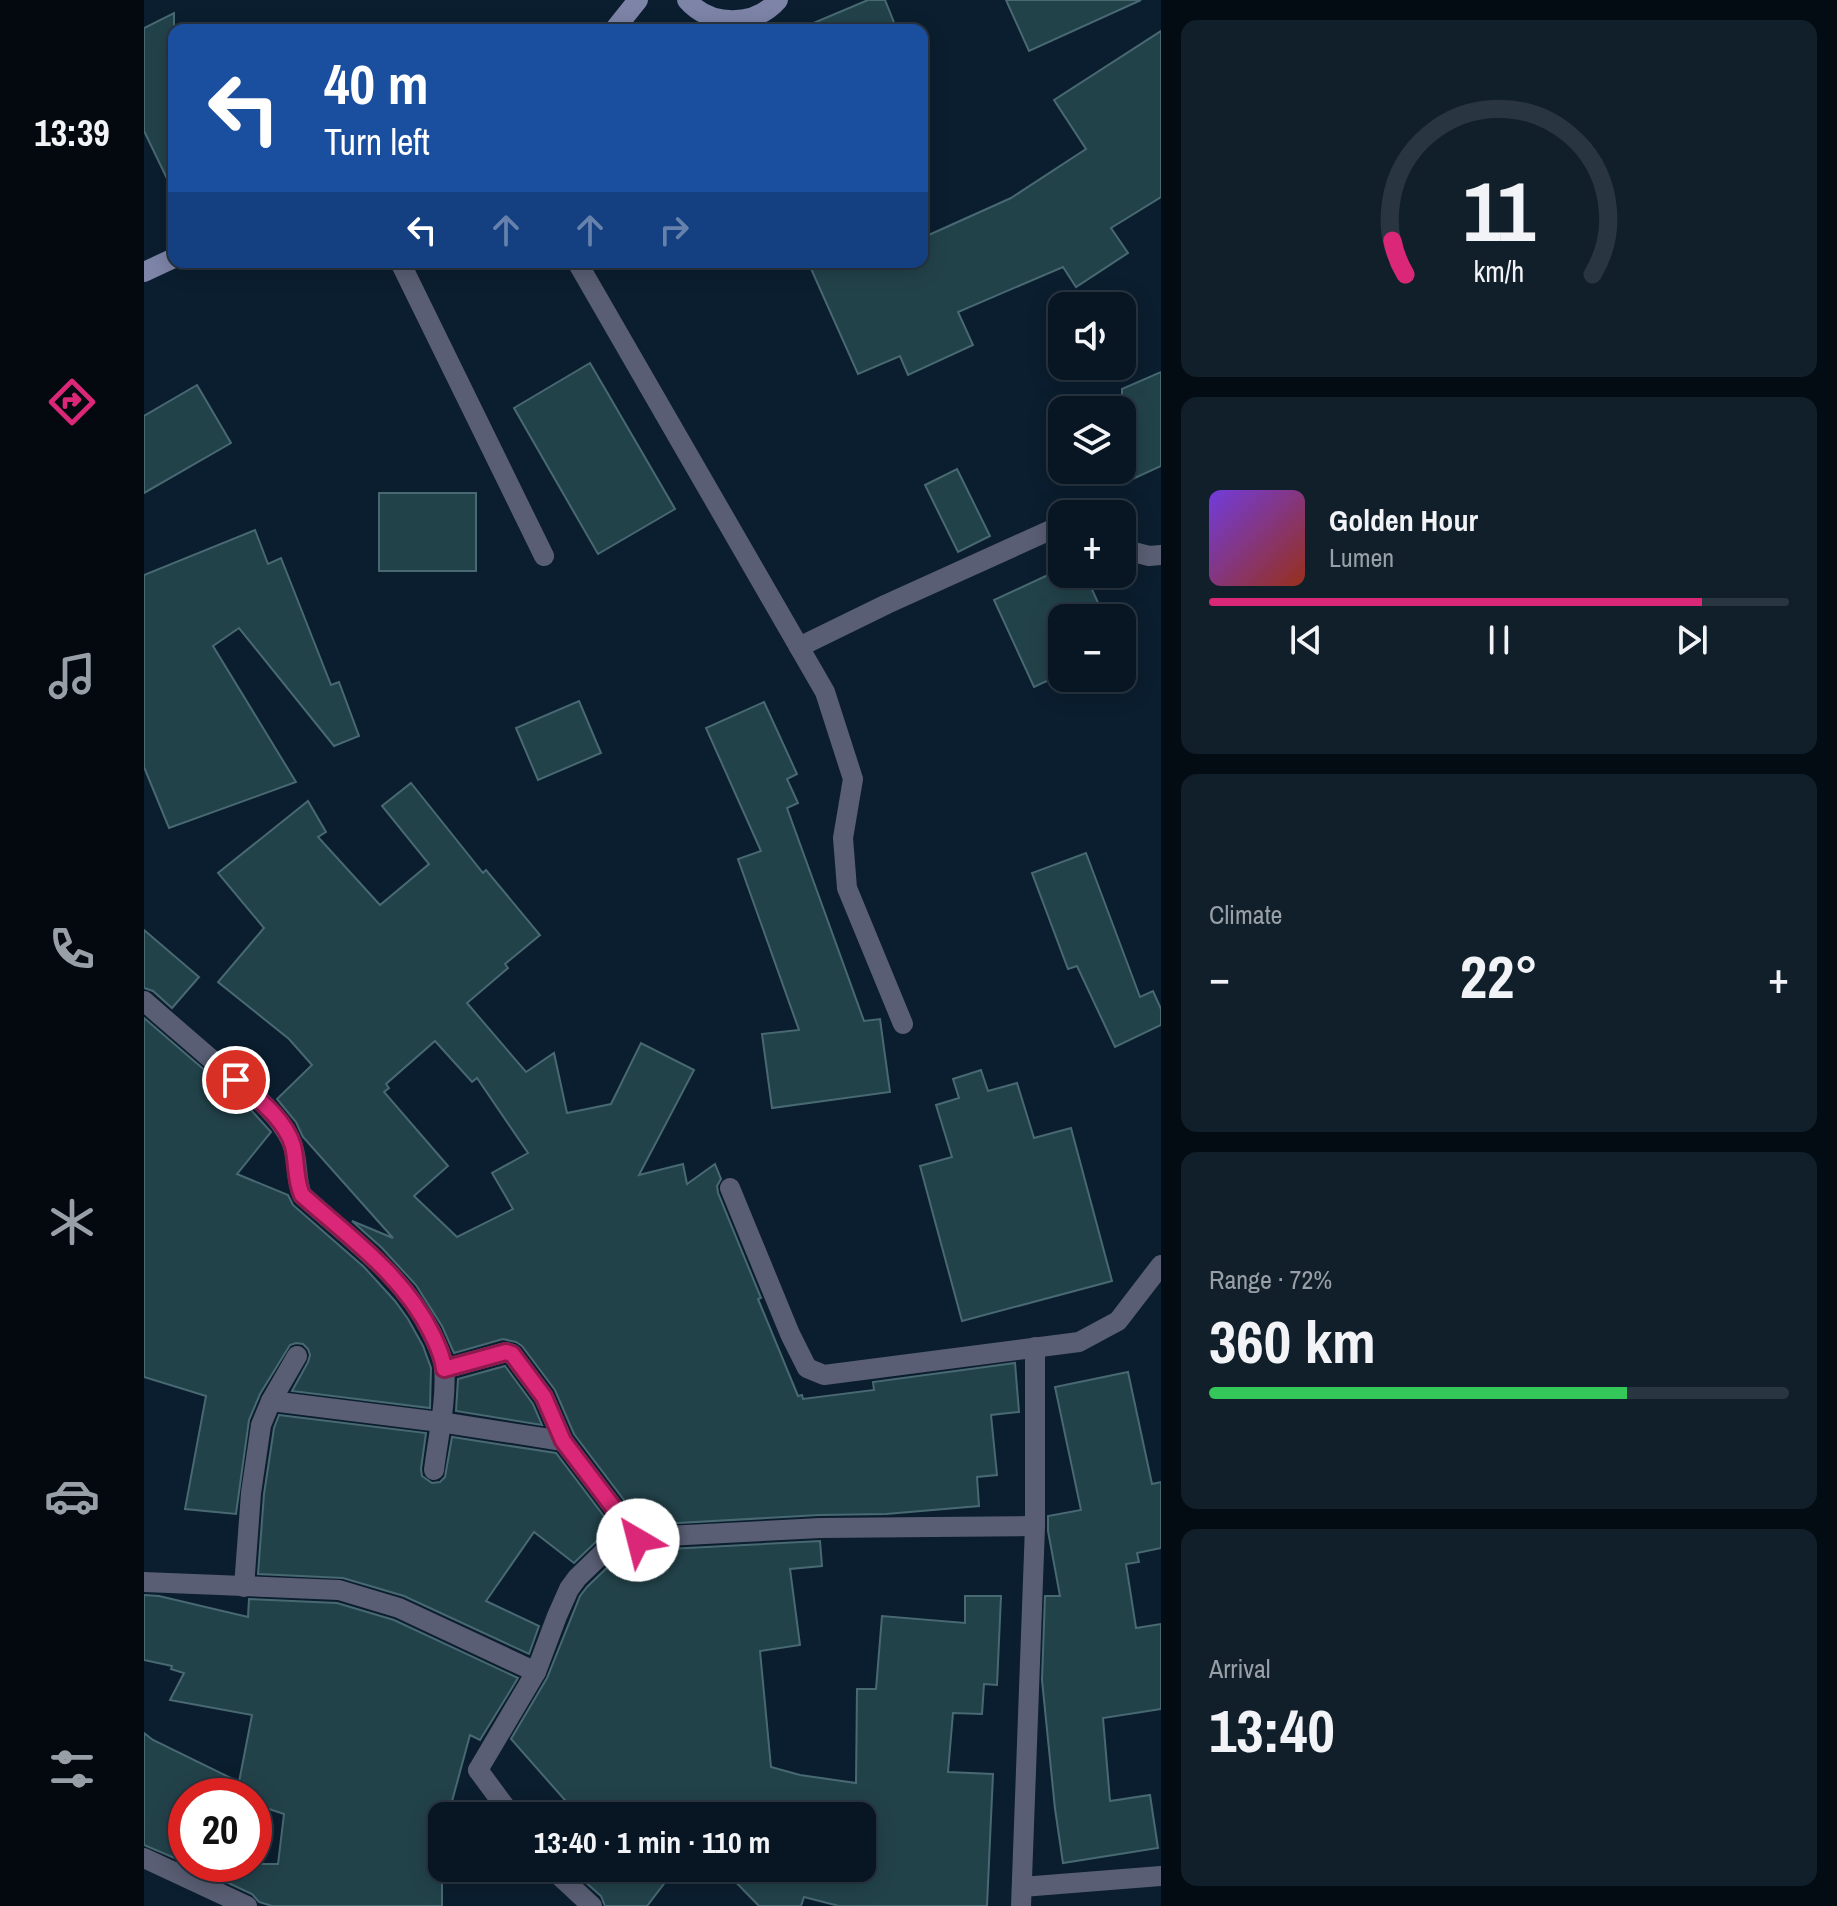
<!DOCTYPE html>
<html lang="en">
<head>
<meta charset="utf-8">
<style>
  body { margin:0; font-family:"Archivo Narrow",sans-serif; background:#111f2b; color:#f1f3f6; height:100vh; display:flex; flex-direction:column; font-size:30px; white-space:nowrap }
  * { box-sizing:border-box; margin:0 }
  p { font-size:26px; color:#989fa6 }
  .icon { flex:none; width:44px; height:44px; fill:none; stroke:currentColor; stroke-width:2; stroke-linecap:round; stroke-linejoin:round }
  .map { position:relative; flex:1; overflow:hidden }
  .details { display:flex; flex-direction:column; gap:20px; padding:20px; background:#040c13; width:676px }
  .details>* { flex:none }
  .guide { position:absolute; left:24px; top:24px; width:760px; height:244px; border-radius:16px; box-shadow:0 4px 20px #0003,0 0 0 2px #293541; background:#1a4fa0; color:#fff; overflow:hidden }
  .controls { position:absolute; left:904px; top:292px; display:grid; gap:16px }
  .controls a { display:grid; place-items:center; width:88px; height:88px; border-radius:16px; background:#081623; box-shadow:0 4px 20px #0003,0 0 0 2px #293541; font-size:40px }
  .speed { position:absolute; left:24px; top:1778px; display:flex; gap:16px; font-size:40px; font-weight:700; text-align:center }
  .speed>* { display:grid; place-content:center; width:104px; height:104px; border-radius:50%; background:#081623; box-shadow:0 4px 20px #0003,0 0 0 2px #293541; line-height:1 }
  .speed .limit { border:12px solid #d22; background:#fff; color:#111 }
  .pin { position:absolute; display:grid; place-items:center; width:68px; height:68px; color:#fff; margin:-34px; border:4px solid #fff; border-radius:50%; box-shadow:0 2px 8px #0007 }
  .me { position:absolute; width:88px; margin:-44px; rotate:323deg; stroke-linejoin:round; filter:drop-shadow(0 0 6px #0008) }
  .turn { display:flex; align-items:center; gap:28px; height:168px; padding:0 24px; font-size:36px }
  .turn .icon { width:104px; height:104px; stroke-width:2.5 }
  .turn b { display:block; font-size:56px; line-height:68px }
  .lanes { display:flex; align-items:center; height:76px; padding:0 24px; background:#0003; justify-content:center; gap:40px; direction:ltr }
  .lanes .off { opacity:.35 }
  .big { font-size:60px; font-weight:700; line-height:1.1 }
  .details .card { flex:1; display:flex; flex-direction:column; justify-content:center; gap:12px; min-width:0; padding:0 28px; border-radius:16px; background:#111f2b }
  .details .dial { align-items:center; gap:0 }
  .dial svg { height:208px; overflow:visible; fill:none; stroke:#293541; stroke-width:7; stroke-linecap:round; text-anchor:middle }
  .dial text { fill:#f1f3f6; stroke:none }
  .song { display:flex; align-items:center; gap:24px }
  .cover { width:96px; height:96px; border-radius:12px; background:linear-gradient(135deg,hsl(260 70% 55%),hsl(10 70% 35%)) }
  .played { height:8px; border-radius:4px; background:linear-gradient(90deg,#db2777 85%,#293541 85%) }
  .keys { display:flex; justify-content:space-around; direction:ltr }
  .heat { display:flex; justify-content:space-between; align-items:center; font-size:44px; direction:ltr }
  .charge { height:12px; border-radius:6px; background:linear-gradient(90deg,#34c759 72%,#293541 0) }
  .trip { position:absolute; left:284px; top:1802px; width:448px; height:80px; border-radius:16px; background:#081623; box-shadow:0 4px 20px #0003,0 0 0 2px #293541; font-weight:700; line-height:80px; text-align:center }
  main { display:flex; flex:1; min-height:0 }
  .tabs { display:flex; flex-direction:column; width:144px; justify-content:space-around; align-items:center; background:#03090e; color:#989fa6 }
  .tabs .icon { width:56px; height:56px }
  .tabs .active { color:#db2777 }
  .tabs b { font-size:36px; color:#f1f3f6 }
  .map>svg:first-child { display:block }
  .building { fill:#22424a; stroke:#486972; stroke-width:2; fill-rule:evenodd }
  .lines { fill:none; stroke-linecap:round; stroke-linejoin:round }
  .lane { stroke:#5a5e74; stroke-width:20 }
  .street { stroke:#5a5e74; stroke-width:20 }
  .secondary { stroke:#7d84a7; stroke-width:20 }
  .route-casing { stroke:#8e194d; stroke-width:20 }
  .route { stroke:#db2777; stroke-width:14 }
</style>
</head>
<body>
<main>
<nav class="tabs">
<b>13:39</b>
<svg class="icon active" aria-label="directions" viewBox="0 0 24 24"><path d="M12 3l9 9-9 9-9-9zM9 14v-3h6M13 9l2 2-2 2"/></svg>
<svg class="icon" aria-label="music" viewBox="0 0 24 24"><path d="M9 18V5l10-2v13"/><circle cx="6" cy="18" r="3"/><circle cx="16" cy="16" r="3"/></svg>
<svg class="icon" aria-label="phone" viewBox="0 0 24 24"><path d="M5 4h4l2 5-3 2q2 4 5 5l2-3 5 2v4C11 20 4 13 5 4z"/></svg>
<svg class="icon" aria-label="climate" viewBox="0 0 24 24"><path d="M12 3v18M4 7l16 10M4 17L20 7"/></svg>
<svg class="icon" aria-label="car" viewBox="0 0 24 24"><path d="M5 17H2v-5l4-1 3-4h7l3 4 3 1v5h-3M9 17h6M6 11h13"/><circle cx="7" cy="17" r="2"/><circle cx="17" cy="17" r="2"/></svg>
<svg class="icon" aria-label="filters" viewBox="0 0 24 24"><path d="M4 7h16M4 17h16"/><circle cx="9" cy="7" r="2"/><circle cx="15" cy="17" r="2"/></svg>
</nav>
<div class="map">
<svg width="1017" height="1906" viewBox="0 0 1017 1906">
  <rect width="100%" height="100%" fill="#0b1e2f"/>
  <!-- building -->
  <g class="building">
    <path d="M724 0H741L753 30H653Z"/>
    <path d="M862 0H997L885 51Z"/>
    <path d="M30 13V193L0 131V28Z"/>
    <path d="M1017 31V197L967 228 984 253 932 287 919 267 814 312 829 345 764 375 756 356 714 374 664 262H778V238L867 198 942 149 910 100Z"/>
    <path d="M446 363 531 509 454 554 370 408Z"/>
    <path d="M1017 372V466L978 484V389Z"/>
    <path d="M53 385 87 443 0 493V416Z"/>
    <path d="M813 469 846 536 814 552 781 485Z"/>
    <rect x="235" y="493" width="97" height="78"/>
    <path d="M111 530 124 564 137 558 187 685 195 682 215 736 190 746 95 628 69 646 152 782 25 828 0 767V575Z"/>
    <path d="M906 574H941L961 618H918V674L890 687 850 600Z"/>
    <path d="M435 701 457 753 394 780 372 728Z"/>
    <path d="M620 702 653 774 643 779 654 803 643 808 720 1021 736 1019 746 1092 628 1108 618 1034 655 1030 594 859 617 851 562 728Z"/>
    <path d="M267 783 339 873 342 870 396 935 361 964 364 968 323 1003 382 1072 410 1053 423 1113 467 1104 497 1043 550 1070 495 1175 539 1164 543 1184 571 1164 577 1179 573 1186 574 1193 617 1298 614 1299 654 1396 658 1395 659 1399 730 1390 729 1382 871 1363 875 1412 847 1415 853 1475 833 1477 835 1506 742 1514 675 1515 499 1525 430 1434 411 1390 378 1346 372 1342 359 1339 310 1353 298 1326 272 1285 238 1248 208 1221 249 1238 159 1137 152 1122 133 1099 168 1065 145 1039 74 982 120 928 74 873 164 801 182 832 174 837 236 905 285 864 238 806ZM291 1041 328 1082 333 1078 384 1153 348 1173 369 1209 313 1237 270 1196 304 1166 240 1092 245 1088 242 1084Z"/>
    <path d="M942 853 996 997 1009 991 1017 1009V1025L971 1047 933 966 924 969 888 873Z"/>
    <path d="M0 930 55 977 28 1008 9 991 0 988Z"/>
    <path d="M0 1018 107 1110 127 1132 93 1174 144 1195 149 1205 220 1267 251 1301 264 1319 279 1346 287 1368 286 1408 148 1391 164 1362 166 1355 164 1349 159 1344 152 1343 146 1345 116 1394 105 1420 92 1514 41 1509 62 1396 0 1377Z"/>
    <path d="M837 1070 844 1091 873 1083 890 1138 927 1128 968 1281 818 1321 776 1166 808 1157 792 1105 815 1098 809 1079Z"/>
    <path d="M361 1366 389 1404 398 1425 312 1411 314 1379Z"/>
    <path d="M984 1372 1008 1484 1017 1482V1548L993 1553 995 1562 982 1564 992 1628 1017 1624V1709L959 1718 966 1801 1006 1795 1014 1848 919 1863 911 1809 898 1680 901 1596H916L904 1531V1516L937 1510 911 1387Z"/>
    <path d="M135 1415 282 1433 277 1469 278 1476 288 1483 296 1482 301 1477 308 1437 412 1453 472 1532 457 1537 430 1563 390 1532 342 1601 395 1626 385 1654 260 1596 199 1578 114 1574 120 1494 130 1428Z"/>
    <path d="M676 1541 678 1566 646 1569 656 1645 616 1651 627 1767 656 1775 712 1783 713 1689H732L738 1616 821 1623V1596H857L853 1685 840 1684 838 1714 809 1713 804 1772 849 1774 843 1906H695L660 1897 657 1906H615L578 1868H718V1816H435L367 1739 403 1678 436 1596 443 1587 472 1559 505 1550Z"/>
    <path d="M0 1595 15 1596 104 1617 105 1599 193 1603 250 1620 374 1678 336 1740 326 1735 304 1816H298V1906H128L115 1902 108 1894 44 1864H134L140 1814 110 1804V1796H42V1863L0 1845V1733L9 1740 95 1782 108 1715 26 1700 40 1673 27 1669 28 1666 0 1660Z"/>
    <path d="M446 1868H532L503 1906H461L457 1896 438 1879Z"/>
  </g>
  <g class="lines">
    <!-- lane -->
    <g class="lane">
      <path d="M256 262 400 556"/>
      <path d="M433 262 681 692 709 779 699 838 703 888 759 1024"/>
      <path d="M978 549 1005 556 1017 555"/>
      <path d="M655 647 743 604 911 528H918"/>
      <path d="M0 1001C25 1023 50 1044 75 1066 101 1088 133 1110 147 1141 155 1158 151 1178 158 1195 204 1237 259 1275 287 1332 292 1343 298 1354 300 1366 303 1399 294 1437 290 1470"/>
      <path d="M586 1188 646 1334 663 1368 680 1375 935 1342 974 1321 1017 1265"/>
      <path d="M300 1369 362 1352 368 1354 400 1397 419 1441 494 1540"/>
      <path d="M127 1401 296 1422 419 1441"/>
      <path d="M0 1582 195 1590 255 1608 392 1672"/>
      <path d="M100 1587 107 1493 117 1425 127 1401 153 1356"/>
      <path d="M334 1770 392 1672 413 1616 425 1589 433 1578 465 1547 503 1537 676 1528 891 1526"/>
      <path d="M0 1858 103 1906"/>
    </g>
    <!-- street -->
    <g class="street">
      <path d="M334 1770 368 1816"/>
      <path d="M407 1868 448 1906"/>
      <path d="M878 1887 1017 1876"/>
      <path d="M877 1906 891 1526V1347"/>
    </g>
    <!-- secondary -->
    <g class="secondary">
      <path d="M543 0C566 27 611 27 634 0"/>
      <path d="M470 30 494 0"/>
      <path d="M0 272 30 258"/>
    </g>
  </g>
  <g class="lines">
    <defs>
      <path id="route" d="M92 1080C113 1098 141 1119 149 1146 153 1162 151 1180 158 1195 205 1237 260 1276 288 1334 293 1345 299 1356 300 1369L362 1352 368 1354 400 1397 419 1441 494 1540"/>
    </defs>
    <!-- route casing -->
    <use href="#route" class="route-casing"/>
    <!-- route -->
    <use href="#route" class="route"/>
  </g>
</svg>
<div class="controls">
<a><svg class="icon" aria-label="sound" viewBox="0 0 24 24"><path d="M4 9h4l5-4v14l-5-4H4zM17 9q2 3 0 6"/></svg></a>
<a><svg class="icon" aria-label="layers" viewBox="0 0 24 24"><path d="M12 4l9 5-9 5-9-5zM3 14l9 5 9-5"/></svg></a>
<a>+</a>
<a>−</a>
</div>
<div class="speed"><div class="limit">20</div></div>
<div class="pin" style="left:92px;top:1080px;background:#d93025"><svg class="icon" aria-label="arrive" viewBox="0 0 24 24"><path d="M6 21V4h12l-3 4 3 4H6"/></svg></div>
<svg class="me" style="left:494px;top:1540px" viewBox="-20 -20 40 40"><circle r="19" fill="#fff"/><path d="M0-13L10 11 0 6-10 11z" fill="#db2777"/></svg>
<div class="trip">13:40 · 1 min · 110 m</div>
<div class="guide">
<div class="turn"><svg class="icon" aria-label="left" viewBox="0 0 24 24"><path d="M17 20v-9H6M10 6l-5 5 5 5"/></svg><div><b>40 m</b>Turn left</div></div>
<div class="lanes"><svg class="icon" aria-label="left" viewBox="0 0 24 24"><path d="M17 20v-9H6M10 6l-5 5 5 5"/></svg><svg class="icon off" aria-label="ahead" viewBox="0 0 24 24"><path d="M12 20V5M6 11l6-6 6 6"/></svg><svg class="icon off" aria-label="ahead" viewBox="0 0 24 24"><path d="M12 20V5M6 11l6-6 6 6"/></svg><svg class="icon off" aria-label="right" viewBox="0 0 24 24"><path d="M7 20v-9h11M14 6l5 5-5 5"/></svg></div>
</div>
</div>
<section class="details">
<div class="card dial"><svg viewBox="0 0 100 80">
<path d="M14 69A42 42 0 1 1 86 69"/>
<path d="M14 69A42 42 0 0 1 9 56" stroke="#db2777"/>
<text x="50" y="56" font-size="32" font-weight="700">11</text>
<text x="50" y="72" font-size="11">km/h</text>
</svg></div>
<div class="card">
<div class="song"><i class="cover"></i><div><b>Golden Hour</b><p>Lumen</p></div></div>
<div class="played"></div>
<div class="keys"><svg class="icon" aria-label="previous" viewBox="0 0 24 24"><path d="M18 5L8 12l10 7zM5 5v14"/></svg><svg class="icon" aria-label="pause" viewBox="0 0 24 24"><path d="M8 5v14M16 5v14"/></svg><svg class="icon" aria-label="next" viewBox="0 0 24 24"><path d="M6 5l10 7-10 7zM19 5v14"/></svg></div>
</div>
<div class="card"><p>Climate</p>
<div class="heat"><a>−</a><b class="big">22°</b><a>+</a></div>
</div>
<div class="card"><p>Range · 72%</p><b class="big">360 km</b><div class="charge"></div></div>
<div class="card"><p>Arrival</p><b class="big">13:40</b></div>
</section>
</main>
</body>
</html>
